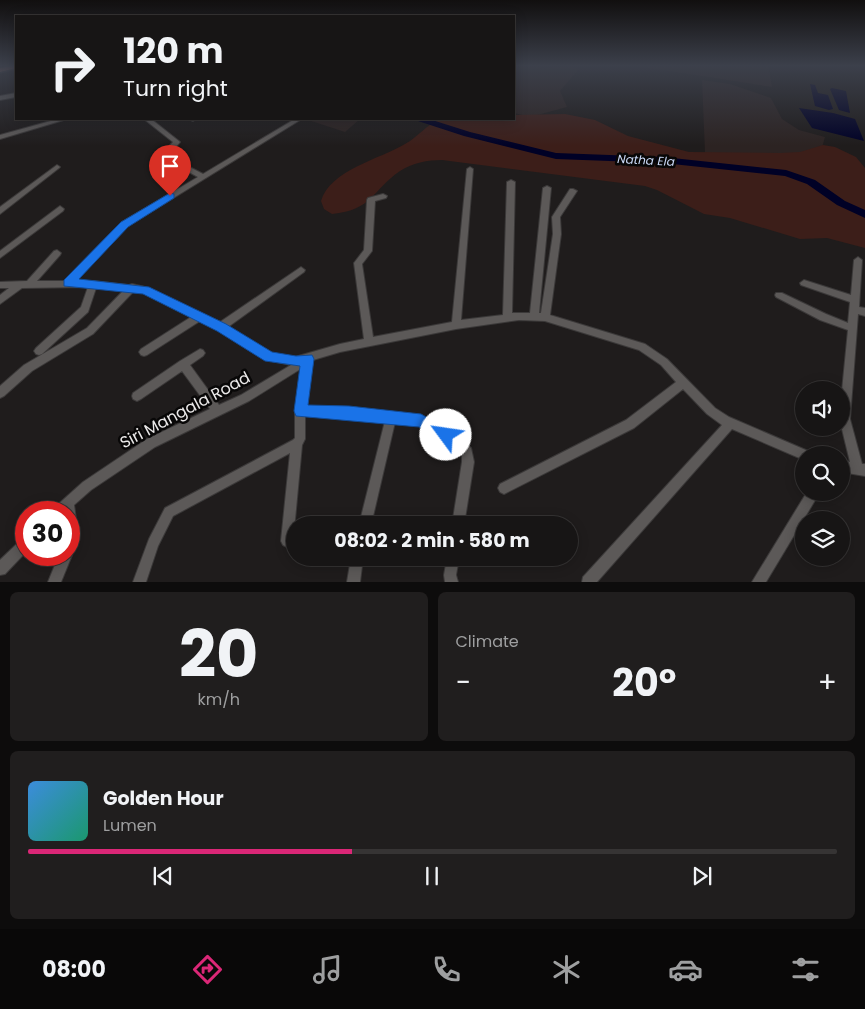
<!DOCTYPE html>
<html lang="en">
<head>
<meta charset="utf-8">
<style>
  body { margin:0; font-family:Poppins,sans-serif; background:#201e1e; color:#f1f3f6; height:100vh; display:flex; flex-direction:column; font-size:19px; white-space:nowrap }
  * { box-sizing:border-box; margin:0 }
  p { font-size:16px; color:#9e9fa0 }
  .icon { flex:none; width:28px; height:28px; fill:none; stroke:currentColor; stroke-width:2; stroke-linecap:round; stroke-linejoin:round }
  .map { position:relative; height:582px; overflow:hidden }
  .sheet { display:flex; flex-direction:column; gap:10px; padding:10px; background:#0d0c0c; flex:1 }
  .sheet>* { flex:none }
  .hud { position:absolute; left:15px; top:15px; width:500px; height:105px; border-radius:0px; box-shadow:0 2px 12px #0003,0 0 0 1px #363434; background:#171515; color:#f1f3f6; overflow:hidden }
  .buttons { position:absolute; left:795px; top:381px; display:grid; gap:10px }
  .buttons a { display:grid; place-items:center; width:55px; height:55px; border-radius:50%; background:#171515; box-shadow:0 2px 12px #0003,0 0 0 1px #363434; font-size:25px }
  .speed { position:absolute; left:15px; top:501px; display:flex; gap:10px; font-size:25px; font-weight:700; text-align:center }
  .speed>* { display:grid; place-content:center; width:65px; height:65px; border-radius:50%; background:#171515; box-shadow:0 2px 12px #0003,0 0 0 1px #363434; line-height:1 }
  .speed .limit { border:8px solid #d22; background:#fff; color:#111 }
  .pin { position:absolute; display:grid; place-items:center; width:42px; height:42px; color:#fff; margin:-51px -21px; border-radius:50% 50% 50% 0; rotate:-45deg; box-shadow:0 0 5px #0007 }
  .pin .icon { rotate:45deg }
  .me { position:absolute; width:55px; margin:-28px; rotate:301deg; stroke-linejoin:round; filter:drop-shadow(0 0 4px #0008) }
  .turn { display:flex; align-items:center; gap:18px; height:105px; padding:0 25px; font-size:22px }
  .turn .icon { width:65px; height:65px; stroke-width:2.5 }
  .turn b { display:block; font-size:35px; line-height:42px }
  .big { font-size:38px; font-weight:700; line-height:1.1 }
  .sheet .tile { flex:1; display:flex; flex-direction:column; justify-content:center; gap:8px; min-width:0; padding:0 18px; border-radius:8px; background:#201e1e }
  .sheet .dial { align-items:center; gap:0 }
  .dial b { font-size:65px; line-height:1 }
  .song { display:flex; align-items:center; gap:15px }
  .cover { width:60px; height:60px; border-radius:8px; background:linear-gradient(135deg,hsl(210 70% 55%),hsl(160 70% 35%)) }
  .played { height:5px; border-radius:2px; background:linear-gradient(90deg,#db2777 40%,#363434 40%) }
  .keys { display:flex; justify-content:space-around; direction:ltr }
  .heat { display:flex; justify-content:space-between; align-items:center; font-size:28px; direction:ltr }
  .sheet .tiles { flex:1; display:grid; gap:10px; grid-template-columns:1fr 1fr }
  .tile:last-child { grid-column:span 2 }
  .trip { position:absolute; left:286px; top:516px; width:292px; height:50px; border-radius:25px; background:#171515; box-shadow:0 2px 12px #0003,0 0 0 1px #363434; font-weight:700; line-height:50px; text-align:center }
  .dock { display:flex; height:80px; justify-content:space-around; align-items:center; background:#090808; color:#9e9fa0 }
  .dock .icon { width:35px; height:35px }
  .dock .on { color:#db2777 }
  .dock b { font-size:22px; color:#f1f3f6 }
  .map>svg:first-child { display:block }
  .built { fill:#2c2322 }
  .green { fill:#3c1e19 }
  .water { fill:#000126 }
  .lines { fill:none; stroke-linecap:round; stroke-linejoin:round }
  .river { fill:#000126; fill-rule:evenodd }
  .minor-casing { stroke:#3b3939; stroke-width:2 }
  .major-casing { stroke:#3b3939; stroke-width:3 }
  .minor { fill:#5c5958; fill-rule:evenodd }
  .major { fill:#b6786d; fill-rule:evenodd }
  .route { fill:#1a73e8; stroke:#114b97 }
  .labels { text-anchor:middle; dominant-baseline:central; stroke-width:5; stroke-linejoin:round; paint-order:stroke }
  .far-water-label { font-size:12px; font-style:italic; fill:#ccdbf9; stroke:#080707 }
  .near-street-label { font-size:16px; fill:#ebe9e9; stroke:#080707 }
</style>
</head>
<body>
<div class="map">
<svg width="865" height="582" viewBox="0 0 865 582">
  <rect width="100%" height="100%" fill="#1f1c1c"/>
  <!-- built -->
  <g class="built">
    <path d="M514 65H541L540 69 570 65 578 70 560 91 567 107 530 117 514 113Z"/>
    <path d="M625 65H768L772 87 683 73Z"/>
    <path d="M702 80 730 84 771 98 782 119 799 130 825 137 820 155 705 153Z"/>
    <path d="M305 119H360L345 132Z"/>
  </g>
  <!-- green -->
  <path class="green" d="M565 114 595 120 628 136 689 152 780 153 800 152 823 145 835 147 856 157 865 168V248L827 238 800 239 730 218 704 214 657 190 645 186 442 160C428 160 412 163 400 171 372 190 373 210 332 214L324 209 321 201C330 170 380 159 405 144 418 137 426 125 440 119H514V115Z"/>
  <!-- water -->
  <g class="water">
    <path d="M810 84 815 85 818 93 828 95 833 109 829 110 815 106Z"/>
    <path d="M832 88 846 91 850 113 839 110 830 89Z"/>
    <path d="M799 108 833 113 855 119 864 141 812 128Z"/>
  </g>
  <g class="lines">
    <!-- river -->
    <path class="river" d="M417 119H429L470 132 556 153 663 157 786 170 815 180 845 201 865 210V218L837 205 807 184 785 176 663 163 556 159 464 136 418 121Z"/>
    <defs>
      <g id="minor">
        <path d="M16 93V97L0 100V96Z"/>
        <path d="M58 119H67L0 139V135Z"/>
        <path d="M144 119H151L180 142 168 156 203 174 295 119 300 120 128 226 75 281H93L129 285 132 284 145 287 220 322 301 267 305 270 304 272 228 327 272 353 295 357 340 344 364 339 354 263 364 250 367 200 368 198 383 194 387 196 386 198 375 201 372 251 362 264 373 337 452 322 467 169 470 167 473 169 461 320 503 315 507 182 511 180 515 182 512 313H530L543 188 547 186 551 188 539 313H541L553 234 552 217 570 189H573L577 191 560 217 561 234 550 315 645 344 667 359 715 408 729 417 808 451 810 455H804V460L732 429 597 582H582L583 577 722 425 707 414 683 389 634 428 504 494 500 492 498 488 500 484 626 420 676 382 661 365 639 350 545 321 519 320 456 329 340 352 313 360 306 406 349 407 421 415 462 439 471 448 474 462 464 525H452L462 462V454L454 447 419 425 395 422 371 525H359L385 421 349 417 305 416V439L302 445 293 541 291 545 287 547 283 545 281 541 290 453 173 516 158 546 146 582H133L149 539 165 508 293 440 295 438V411L302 368 249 401 155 447 91 490 74 505C76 518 78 530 73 541L69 543V512H52L54 508 83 482 147 439 210 409 182 371 141 399 137 401 133 399 132 396 133 393 180 361 200 349 203 350 205 353 203 356 190 365 219 405 241 395 291 365 267 360 218 330 200 321 147 355 144 356 141 355 139 352 141 349 191 317 144 293 133 292 93 334 32 371 4 396 0 398V386L24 365 87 328 123 291 96 288 88 312 42 354 39 355 36 354 34 351 36 348 81 307 88 287 22 288 0 304V295L9 288H0V282L27 281 54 251 57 250 61 253 60 255 37 281H65L122 222 198 177 163 158 161 155 173 142Z"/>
        <path d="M189 119H196L193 121Z"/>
        <path d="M57 165 60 167 59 168 0 214V207Z"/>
        <path d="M60 206 64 209 63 211 0 258V251Z"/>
        <path d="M858 257 862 260 859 307 865 308V316L858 314 850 419 862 464H865V476L841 472V460L850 462 841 425V401L848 330 820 320 776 297 775 295 776 293H782L826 314 848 323 850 302 801 285 800 283 804 280 851 295 854 260Z"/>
        <path d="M807 492H820L766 582H752Z"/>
        <path d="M26 537V552L5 574 0 575V560L22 539Z"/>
        <path d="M69 550 72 555 61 582H48L59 555H69Z"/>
        <path d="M351 558H363L360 582H347Z"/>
        <path d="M447 558H459L456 575 458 582H445L444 575Z"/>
      </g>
      <path id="major" d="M16 65V68L0 72V68Z"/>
    </defs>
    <!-- minor casing -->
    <use href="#minor" class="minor-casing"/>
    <!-- major casing -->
    <use href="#major" class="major-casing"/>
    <!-- minor -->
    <use href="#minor" class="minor"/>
    <!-- major -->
    <use href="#major" class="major"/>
  </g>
  <!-- sky -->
  <linearGradient id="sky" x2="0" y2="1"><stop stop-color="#110f0f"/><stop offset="0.45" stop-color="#3c404b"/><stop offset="1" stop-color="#3c404b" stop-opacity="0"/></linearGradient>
  <rect width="865" height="146" fill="url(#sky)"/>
  <!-- route -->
  <path class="route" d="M170 193 174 194V198L128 227 79 279 149 287 226 324 272 352 296 356 312 355 314 359 308 405 349 406 421 414 451 431 453 435 451 440 446 442 419 427 296 416 294 411 300 366 265 361 217 331 143 294 64 286V280L121 222Z"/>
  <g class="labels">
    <!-- far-water labels -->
    <g class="far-water-label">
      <text transform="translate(646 160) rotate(3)">Natha Ela</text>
    </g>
    <!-- near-street labels -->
    <g class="near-street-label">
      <text transform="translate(185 410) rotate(-28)">Siri Mangala Road</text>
    </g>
  </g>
</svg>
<div class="buttons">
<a><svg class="icon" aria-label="sound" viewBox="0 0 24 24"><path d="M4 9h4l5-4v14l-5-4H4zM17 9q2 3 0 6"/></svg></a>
<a><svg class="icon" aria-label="search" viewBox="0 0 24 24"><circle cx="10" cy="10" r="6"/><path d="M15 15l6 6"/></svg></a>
<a><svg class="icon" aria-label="layers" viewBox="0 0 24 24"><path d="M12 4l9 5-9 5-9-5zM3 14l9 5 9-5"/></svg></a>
</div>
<div class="speed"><div class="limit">30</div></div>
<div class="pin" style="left:170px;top:196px;background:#d93025"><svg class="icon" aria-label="arrive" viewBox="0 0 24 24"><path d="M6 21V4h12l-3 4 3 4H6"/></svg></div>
<svg class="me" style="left:446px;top:435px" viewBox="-20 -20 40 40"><circle r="19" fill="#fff"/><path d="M0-13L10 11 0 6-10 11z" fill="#1a73e8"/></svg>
<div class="trip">08:02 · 2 min · 580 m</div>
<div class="hud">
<div class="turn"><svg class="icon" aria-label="right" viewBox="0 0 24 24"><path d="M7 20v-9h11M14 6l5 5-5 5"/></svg><div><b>120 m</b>Turn right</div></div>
</div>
</div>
<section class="sheet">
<div class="tiles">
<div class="tile dial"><b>20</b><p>km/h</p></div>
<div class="tile"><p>Climate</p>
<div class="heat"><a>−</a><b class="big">20°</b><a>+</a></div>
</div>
<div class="tile">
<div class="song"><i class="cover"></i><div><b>Golden Hour</b><p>Lumen</p></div></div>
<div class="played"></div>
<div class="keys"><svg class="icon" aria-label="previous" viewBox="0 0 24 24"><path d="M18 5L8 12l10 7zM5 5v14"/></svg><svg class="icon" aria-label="pause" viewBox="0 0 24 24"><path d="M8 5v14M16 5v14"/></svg><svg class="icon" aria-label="next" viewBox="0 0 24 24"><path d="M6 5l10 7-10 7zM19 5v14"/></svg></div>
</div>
</div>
</section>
<nav class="dock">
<b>08:00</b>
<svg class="icon on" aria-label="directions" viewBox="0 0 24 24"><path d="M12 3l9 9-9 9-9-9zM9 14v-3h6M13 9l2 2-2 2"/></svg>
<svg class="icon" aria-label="music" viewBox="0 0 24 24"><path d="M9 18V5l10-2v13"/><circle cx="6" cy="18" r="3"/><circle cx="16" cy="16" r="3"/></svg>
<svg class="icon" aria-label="phone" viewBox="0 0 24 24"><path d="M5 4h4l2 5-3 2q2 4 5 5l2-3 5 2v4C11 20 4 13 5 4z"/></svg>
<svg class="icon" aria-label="climate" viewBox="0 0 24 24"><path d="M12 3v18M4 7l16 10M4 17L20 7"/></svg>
<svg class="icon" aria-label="car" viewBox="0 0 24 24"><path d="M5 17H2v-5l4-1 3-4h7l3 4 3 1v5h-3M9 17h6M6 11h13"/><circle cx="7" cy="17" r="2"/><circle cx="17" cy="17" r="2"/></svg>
<svg class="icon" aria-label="filters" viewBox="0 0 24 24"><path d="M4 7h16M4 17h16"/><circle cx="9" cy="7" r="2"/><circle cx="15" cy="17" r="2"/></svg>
</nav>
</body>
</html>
